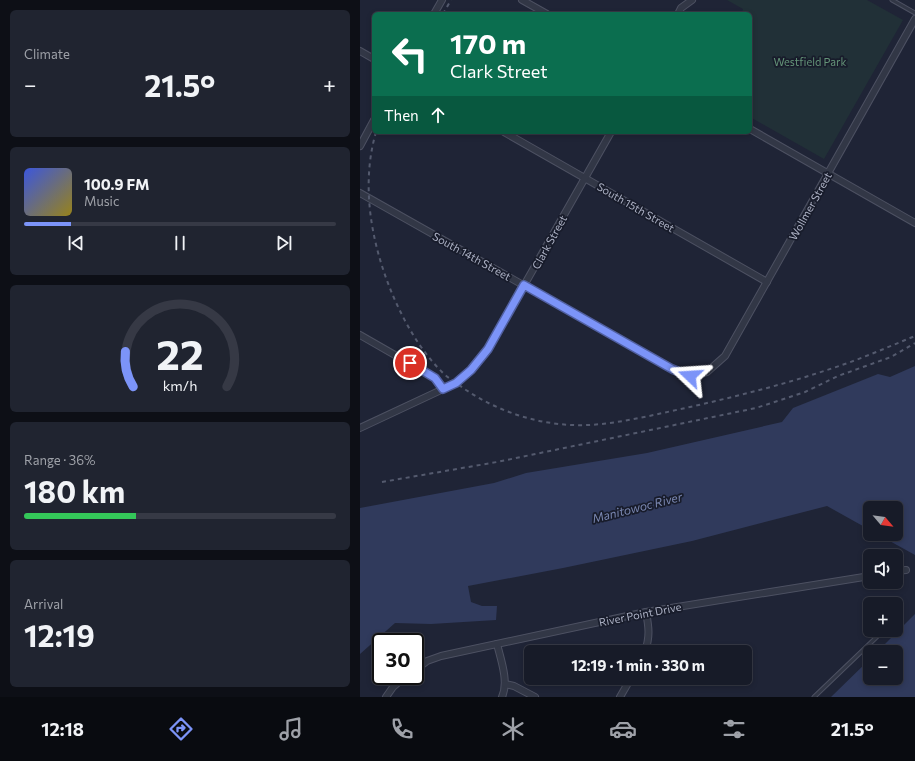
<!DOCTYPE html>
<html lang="en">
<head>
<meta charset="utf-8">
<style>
  body { margin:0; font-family:Commissioner,sans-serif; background:#202430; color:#f1f3f6; height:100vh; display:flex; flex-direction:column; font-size:15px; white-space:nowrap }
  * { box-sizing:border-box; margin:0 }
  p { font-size:13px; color:#9ea1a8 }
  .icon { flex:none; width:22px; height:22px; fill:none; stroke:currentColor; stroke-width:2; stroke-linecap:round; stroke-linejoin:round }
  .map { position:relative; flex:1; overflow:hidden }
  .side { display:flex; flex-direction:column; gap:10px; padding:10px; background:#0d0f16; width:360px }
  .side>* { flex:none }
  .guide { position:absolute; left:12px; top:12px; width:380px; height:122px; border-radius:6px; box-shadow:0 2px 6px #0003,0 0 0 1px #363945; background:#0b6e4f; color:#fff; overflow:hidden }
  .needle { width:26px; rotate:119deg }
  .controls { position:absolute; left:503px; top:501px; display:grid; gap:8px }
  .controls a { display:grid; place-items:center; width:40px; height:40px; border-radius:6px; background:#171b28; box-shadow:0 2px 6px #0003,0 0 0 1px #363945; font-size:20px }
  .speed { position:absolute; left:12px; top:633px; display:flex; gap:8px; font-size:20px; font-weight:700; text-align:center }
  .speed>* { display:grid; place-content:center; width:52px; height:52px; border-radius:50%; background:#171b28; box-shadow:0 2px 6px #0003,0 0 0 1px #363945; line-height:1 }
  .speed .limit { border:2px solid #111; border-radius:6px; background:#fff; color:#111 }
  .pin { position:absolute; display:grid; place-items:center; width:34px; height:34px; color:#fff; margin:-17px; border:2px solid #fff; border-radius:50%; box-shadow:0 1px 4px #0007 }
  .me { position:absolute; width:44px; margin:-22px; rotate:290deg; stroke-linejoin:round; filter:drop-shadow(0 0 3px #0008) }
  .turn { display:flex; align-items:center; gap:14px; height:84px; padding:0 12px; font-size:18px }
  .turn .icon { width:52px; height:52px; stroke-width:2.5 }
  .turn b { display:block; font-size:28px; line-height:34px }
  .then { display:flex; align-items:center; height:38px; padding:0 12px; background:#0003; gap:8px; font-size:15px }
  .big { font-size:30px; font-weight:700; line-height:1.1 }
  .side .card { flex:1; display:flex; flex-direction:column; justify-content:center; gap:6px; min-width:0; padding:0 14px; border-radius:6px; background:#202430 }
  .side .dial { align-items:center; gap:0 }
  .dial svg { height:104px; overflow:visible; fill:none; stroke:#363945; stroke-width:7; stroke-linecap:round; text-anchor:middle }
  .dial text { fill:#f1f3f6; stroke:none }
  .song { display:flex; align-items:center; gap:12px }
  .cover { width:48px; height:48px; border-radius:6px; background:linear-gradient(135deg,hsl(230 70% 55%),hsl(50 70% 35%)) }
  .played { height:4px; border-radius:2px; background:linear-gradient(90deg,#7c94f8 15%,#363945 15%) }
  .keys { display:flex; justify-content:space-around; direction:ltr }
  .heat { display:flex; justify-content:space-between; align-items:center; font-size:22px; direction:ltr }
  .charge { height:6px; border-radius:3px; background:linear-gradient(90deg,#34c759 36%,#363945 0) }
  .trip { position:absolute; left:164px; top:645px; width:228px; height:40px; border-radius:6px; background:#171b28; box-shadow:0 2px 6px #0003,0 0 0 1px #363945; font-weight:700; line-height:40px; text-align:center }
  .dock { display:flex; height:64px; justify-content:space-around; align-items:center; background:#090b10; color:#9ea1a8 }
  .dock .icon { width:28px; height:28px }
  .dock .on { color:#7c94f8 }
  .dock b { font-size:18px; color:#f1f3f6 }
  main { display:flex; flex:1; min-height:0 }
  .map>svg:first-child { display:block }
  .green { fill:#213037 }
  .water { fill:#303a5c }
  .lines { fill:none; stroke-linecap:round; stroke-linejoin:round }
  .lane-casing { stroke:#4d5162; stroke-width:5 }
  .street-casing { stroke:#4d5162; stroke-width:8 }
  .lane { stroke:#323746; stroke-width:3 }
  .street { stroke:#323746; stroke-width:6 }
  .rail { stroke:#545a6e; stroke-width:2; stroke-dasharray:4 4; stroke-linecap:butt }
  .route-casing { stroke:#5160a1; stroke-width:10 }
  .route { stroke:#7c94f8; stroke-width:7 }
  .labels { text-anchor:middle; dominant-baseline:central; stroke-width:3.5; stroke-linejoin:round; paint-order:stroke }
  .park-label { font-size:11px; fill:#649478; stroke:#181c2b }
  .street-label { font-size:11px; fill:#acb1c4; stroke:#181c2b }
  .water-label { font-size:12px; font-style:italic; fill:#7b88b2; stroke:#181c2b }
</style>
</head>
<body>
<main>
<section class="side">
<div class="card"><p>Climate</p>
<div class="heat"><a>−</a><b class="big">21.5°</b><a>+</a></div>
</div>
<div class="card">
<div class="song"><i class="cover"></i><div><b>100.9 FM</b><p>Music</p></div></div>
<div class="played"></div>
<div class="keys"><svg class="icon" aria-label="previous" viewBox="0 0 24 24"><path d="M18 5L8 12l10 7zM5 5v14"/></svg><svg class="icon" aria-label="pause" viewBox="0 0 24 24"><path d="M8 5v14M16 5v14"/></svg><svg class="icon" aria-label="next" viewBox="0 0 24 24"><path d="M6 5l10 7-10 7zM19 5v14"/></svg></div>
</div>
<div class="card dial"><svg viewBox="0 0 100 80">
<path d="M14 69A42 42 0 1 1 86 69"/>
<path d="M14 69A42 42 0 0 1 8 42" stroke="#7c94f8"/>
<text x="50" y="56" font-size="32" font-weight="700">22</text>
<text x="50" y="72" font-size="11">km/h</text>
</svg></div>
<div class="card"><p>Range · 36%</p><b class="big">180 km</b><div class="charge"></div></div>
<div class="card"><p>Arrival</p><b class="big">12:19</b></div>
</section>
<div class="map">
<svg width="555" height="697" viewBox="0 0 555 697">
  <rect width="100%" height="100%" fill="#1f2436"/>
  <!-- green -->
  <path class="green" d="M367 0H507L543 20 464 159 390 117V14H381L383 9Z"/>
  <!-- water -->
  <g class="water">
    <path d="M555 366V555L517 534H536V508H510V530L467 506 332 541 203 568 108 586 111 602 122 606H137L136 620 71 624 35 623 0 654V508L134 483 166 473 287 453 422 422 433 408 518 374 530 377Z"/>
    <path d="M555 614V697H471L510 659V678H536V652H517Z"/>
  </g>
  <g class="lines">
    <defs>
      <g id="lane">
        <path d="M532 0 555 13"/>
        <path d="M536 619 540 614"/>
        <path d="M454 697 524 630"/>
      </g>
      <g id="street">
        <path d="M162 0 187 14"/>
        <path d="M74 14 82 0"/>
        <path d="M318 14 321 8 332 0"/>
        <path d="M0 51 14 59"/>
        <path d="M390 129 555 223"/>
        <path d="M144 132 407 282"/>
        <path d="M0 146 14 120"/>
        <path d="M0 193 312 369 330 376 347 372 365 356 555 19"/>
        <path d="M0 335 75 378 83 389"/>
        <path d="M0 428 96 383 111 370 128 349 251 132"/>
        <path d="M536 571 546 570"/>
        <path d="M137 644C141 660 149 682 142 697"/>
        <path d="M285 652C290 636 289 628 286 612"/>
        <path d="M55 670 67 661 81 656 286 612 510 576"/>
        <path d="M145 684 154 686 175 697"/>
        <path d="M26 697 33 687 46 676"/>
        <path d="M260 697 271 678"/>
      </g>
    </defs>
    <!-- lane casing -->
    <use href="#lane" class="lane-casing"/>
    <!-- street casing -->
    <use href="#street" class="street-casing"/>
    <!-- lane -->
    <use href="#lane" class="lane"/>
    <!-- street -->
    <use href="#street" class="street"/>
    <!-- rail -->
    <g class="rail">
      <path d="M83 14 91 0"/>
      <path d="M16 132C0 187 12 247 34 298 46 325 61 351 82 372 89 379 98 384 106 390 142 414 186 427 229 425 263 423 297 414 330 407 378 396 426 384 473 368 501 359 528 347 555 336"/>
      <path d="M22 482 137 462 396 408 445 392 478 376 531 357 555 343"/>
    </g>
  </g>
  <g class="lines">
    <defs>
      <path id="route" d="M50 363 75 378 83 389 96 383 111 370 128 349 164 285 312 369 330 376"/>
    </defs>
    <!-- route casing -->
    <use href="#route" class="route-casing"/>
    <!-- route -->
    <use href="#route" class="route"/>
  </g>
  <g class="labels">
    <!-- park labels -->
    <g class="park-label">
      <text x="450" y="61">Westfield Park</text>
    </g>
    <!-- street labels -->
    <g class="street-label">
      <text transform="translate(450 206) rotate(-61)">Wollmer Street</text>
      <text transform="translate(276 207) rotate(30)">South 15th Street</text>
      <text transform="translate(189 242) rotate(-61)">Clark Street</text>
      <text transform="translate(112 256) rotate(29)">South 14th Street</text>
      <text transform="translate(280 614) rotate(-11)">River Point Drive</text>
    </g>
    <!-- water labels -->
    <g class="water-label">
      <text transform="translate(277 507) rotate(-14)">Manitowoc River</text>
    </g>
  </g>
</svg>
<div class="controls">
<a><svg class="needle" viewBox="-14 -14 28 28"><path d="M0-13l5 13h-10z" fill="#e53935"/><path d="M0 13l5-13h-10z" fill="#9ea1a8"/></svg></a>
<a><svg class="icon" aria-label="sound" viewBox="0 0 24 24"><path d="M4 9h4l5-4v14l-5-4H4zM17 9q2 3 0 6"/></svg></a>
<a>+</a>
<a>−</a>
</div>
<div class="speed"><div class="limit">30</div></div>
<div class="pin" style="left:50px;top:363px;background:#d93025"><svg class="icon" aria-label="arrive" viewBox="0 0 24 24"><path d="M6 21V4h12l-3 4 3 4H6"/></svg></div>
<svg class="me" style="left:330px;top:376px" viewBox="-20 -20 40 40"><path d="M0-17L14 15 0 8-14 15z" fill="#7c94f8" stroke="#fff" stroke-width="4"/></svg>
<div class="trip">12:19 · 1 min · 330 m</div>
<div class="guide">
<div class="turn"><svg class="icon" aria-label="left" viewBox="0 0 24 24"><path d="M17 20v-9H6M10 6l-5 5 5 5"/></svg><div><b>170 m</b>Clark Street</div></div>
<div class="then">Then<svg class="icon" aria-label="ahead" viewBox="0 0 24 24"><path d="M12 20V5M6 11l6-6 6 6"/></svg></div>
</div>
</div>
</main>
<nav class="dock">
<b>12:18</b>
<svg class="icon on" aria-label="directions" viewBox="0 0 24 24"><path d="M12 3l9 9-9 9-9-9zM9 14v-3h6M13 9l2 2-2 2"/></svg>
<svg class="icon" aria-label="music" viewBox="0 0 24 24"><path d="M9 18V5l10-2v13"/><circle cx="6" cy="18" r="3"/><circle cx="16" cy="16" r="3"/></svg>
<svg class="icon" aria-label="phone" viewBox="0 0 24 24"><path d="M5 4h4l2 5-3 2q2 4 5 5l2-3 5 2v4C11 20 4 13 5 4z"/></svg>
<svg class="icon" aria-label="climate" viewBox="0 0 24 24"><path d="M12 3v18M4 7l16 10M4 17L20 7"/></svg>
<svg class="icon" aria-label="car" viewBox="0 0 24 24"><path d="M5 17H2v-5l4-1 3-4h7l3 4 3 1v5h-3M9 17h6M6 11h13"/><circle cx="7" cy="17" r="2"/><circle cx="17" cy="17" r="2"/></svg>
<svg class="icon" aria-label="filters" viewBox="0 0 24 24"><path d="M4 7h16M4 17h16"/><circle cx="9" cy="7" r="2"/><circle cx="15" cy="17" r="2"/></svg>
<b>21.5°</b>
</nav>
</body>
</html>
